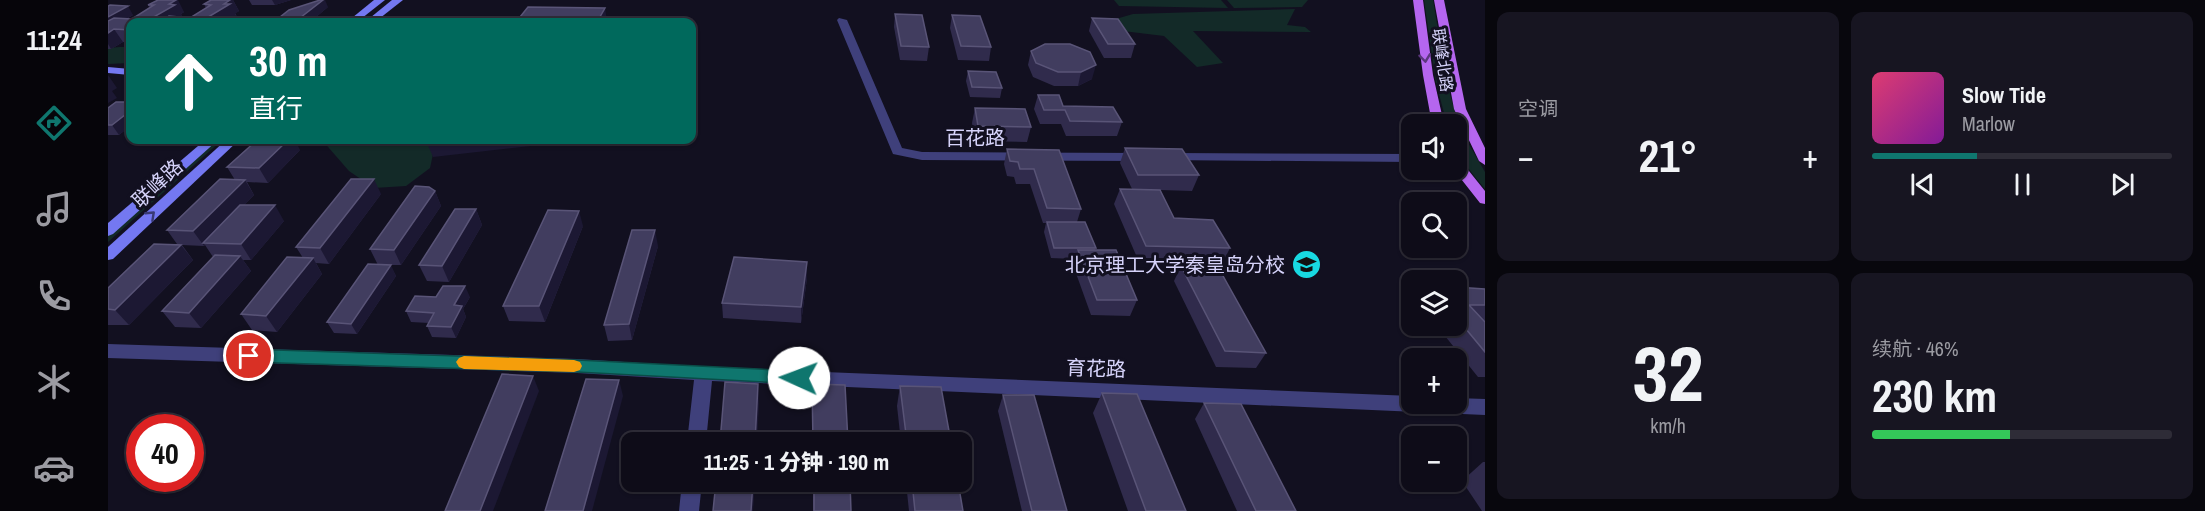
<!DOCTYPE html>
<html lang="zh">
<head>
<meta charset="utf-8">
<style>
  body { margin:0; font-family:"Archivo Narrow","Noto Sans SC",sans-serif; background:#171521; color:#f1f3f6; height:100vh; display:flex; flex-direction:column; font-size:22px; white-space:nowrap }
  * { box-sizing:border-box; margin:0 }
  p { font-size:20px; color:#9b9ba2 }
  .icon { flex:none; width:33px; height:33px; fill:none; stroke:currentColor; stroke-width:2; stroke-linecap:round; stroke-linejoin:round }
  .map { position:relative; flex:1; overflow:hidden }
  .details { display:flex; flex-direction:column; gap:12px; padding:12px; background:#08070d; width:720px }
  .details>* { flex:none }
  .guide { position:absolute; left:18px; top:18px; width:570px; height:126px; border-radius:12px; box-shadow:0 2px 4px #0004,0 0 0 2px #2e2c37; background:#00695c; color:#fff; overflow:hidden }
  .tools { position:absolute; left:1293px; top:114px; display:grid; gap:12px }
  .tools a { display:grid; place-items:center; width:66px; height:66px; border-radius:12px; background:#0e0c18; box-shadow:0 2px 4px #0004,0 0 0 2px #2e2c37; font-size:30px }
  .speed { position:absolute; left:18px; top:414px; display:flex; gap:12px; font-size:30px; font-weight:700; text-align:center }
  .speed>* { display:grid; place-content:center; width:78px; height:78px; border-radius:50%; background:#0e0c18; box-shadow:0 2px 4px #0004,0 0 0 2px #2e2c37; line-height:1 }
  .speed .limit { border:9px solid #d22; background:#fff; color:#111 }
  .pin { position:absolute; display:grid; place-items:center; width:51px; height:51px; color:#fff; margin:-26px; border:3px solid #fff; border-radius:50%; box-shadow:0 2px 6px #0007 }
  .me { position:absolute; width:66px; margin:-33px; rotate:272deg; stroke-linejoin:round; filter:drop-shadow(0 0 4px #0008) }
  .turn { display:flex; align-items:center; gap:21px; height:126px; padding:0 24px; font-size:27px }
  .turn .icon { width:78px; height:78px; stroke-width:2.5 }
  .turn b { display:block; font-size:42px; line-height:51px }
  .big { font-size:45px; font-weight:800; line-height:1.1 }
  .details .card { flex:1; display:flex; flex-direction:column; justify-content:center; gap:9px; min-width:0; padding:0 21px; border-radius:12px; background:#171521 }
  .details .dial { align-items:center; gap:0 }
  .dial b { font-size:78px; line-height:1 }
  .song { display:flex; align-items:center; gap:18px }
  .cover { width:72px; height:72px; border-radius:9px; background:linear-gradient(135deg,hsl(340 70% 55%),hsl(290 70% 35%)) }
  .played { height:6px; border-radius:3px; background:linear-gradient(90deg,#0f766e 35%,#2e2c37 35%) }
  .keys { display:flex; justify-content:space-around; direction:ltr }
  .heat { display:flex; justify-content:space-between; align-items:center; font-size:33px; direction:ltr }
  .charge { height:9px; border-radius:4px; background:linear-gradient(90deg,#34c759 46%,#2e2c37 0) }
  .details .tiles { flex:1; display:grid; gap:12px; grid-template-columns:repeat(2,1fr) }
  .trip { position:absolute; left:513px; top:432px; width:351px; height:60px; border-radius:12px; background:#0e0c18; box-shadow:0 2px 4px #0004,0 0 0 2px #2e2c37; font-weight:800; line-height:60px; text-align:center }
  main { display:flex; flex:1; min-height:0 }
  .dock { display:flex; flex-direction:column; width:108px; justify-content:space-around; align-items:center; background:#06050a; color:#9b9ba2 }
  .dock .icon { width:42px; height:42px }
  .dock .active { color:#0f766e }
  .dock b { font-size:27px; color:#f1f3f6 }
  .map>svg:first-child { display:block }
  .green { fill:#132a28 }
  .lines { fill:none; stroke-linecap:round; stroke-linejoin:round }
  .minor { fill:#3f407b; fill-rule:evenodd }
  .tertiary { fill:#3f407b; fill-rule:evenodd }
  .secondary { fill:#7478f1; fill-rule:evenodd }
  .primary { fill:#b566ef; fill-rule:evenodd }
  .wall { fill:#302b4c }
  .shaded-wall { fill:#1c1833 }
  .building { fill:#413d5f; stroke:#595477; stroke-width:1.5 }
  .oneway { stroke:#5b377d }
  .oneway2 { stroke:#393a74 }
  .route { fill:#0f766e; stroke:#0a4d48; stroke-width:1.5 }
  .slow { fill:#f59e0b }
  .labels { text-anchor:middle; dominant-baseline:central; stroke-width:6; stroke-linejoin:round; paint-order:stroke }
  .far-street-label { font-size:16px; fill:#d6d3fa; stroke:#121020 }
  .street-label { font-size:20px; fill:#d6d3fa; stroke:#121020 }
  .poi-label { font-size:20px; fill:#d6d3fa; stroke:#121020; text-anchor:end }
</style>
</head>
<body>
<main>
<nav class="dock">
<b>11:24</b>
<svg class="icon active" aria-label="directions" viewBox="0 0 24 24"><path d="M12 3l9 9-9 9-9-9zM9 14v-3h6M13 9l2 2-2 2"/></svg>
<svg class="icon" aria-label="music" viewBox="0 0 24 24"><path d="M9 18V5l10-2v13"/><circle cx="6" cy="18" r="3"/><circle cx="16" cy="16" r="3"/></svg>
<svg class="icon" aria-label="phone" viewBox="0 0 24 24"><path d="M5 4h4l2 5-3 2q2 4 5 5l2-3 5 2v4C11 20 4 13 5 4z"/></svg>
<svg class="icon" aria-label="climate" viewBox="0 0 24 24"><path d="M12 3v18M4 7l16 10M4 17L20 7"/></svg>
<svg class="icon" aria-label="car" viewBox="0 0 24 24"><path d="M5 17H2v-5l4-1 3-4h7l3 4 3 1v5h-3M9 17h6M6 11h13"/><circle cx="7" cy="17" r="2"/><circle cx="17" cy="17" r="2"/></svg>
</nav>
<div class="map">
<svg width="1377" height="511" viewBox="0 0 1377 511">
  <rect width="100%" height="100%" fill="#121020"/>
  <!-- green -->
  <g class="green">
    <path d="M1006 0H1113L1120 8 1011 6Z"/>
    <path d="M1119 0H1200L1194 7 1126 8Z"/>
    <path d="M1316 0H1325L1339 84 1352 129 1377 172V189C1357 164 1349 158 1348 124H1339L1328 83Z"/>
    <path d="M1187 9 1179 25 1197 27 1203 32 1085 31 1115 63 1089 67 1056 36 1015 31 1001 21 1025 14Z"/>
    <path d="M12 47H22V63L0 64V48Z"/>
    <path d="M108 140H114L0 242V235Z"/>
    <path d="M214 140H328L322 168 298 186 266 188 241 171Z"/>
  </g>
  <g class="lines">
    <!-- minor -->
    <g class="minor">
      <path d="M731 18 739 20 794 148 814 152 1033 153 1039 157 1033 161 814 160 785 154 729 20Z"/>
      <path d="M1060 153 1304 154V162L1055 160 1054 157Z"/>
    </g>
    <!-- tertiary -->
    <g class="tertiary">
      <path d="M0 344 469 359 596 367 1304 396V404H1348V398L1377 399V415L604 381 598 442H579L586 380 469 373 0 358Z"/>
      <path d="M574 482H594L591 511H571Z"/>
    </g>
    <!-- secondary -->
    <g class="secondary">
      <path d="M266 0H277L249 22H239Z"/>
      <path d="M284 0H295L267 22H257Z"/>
      <path d="M0 67 22 69V75L0 73Z"/>
      <path d="M97 140H110L5 234 0 236V223Z"/>
      <path d="M118 140H131L5 259 0 260V247Z"/>
    </g>
    <!-- primary -->
    <g class="primary">
      <path d="M1305 0H1315L1325 75 1336 124H1324L1315 75Z"/>
      <path d="M1326 0H1336L1358 109 1377 148V165L1371 161 1346 109Z"/>
      <path d="M1348 160 1353 161 1377 191V204L1372 203 1346 170H1348Z"/>
    </g>
  </g>
  <!-- wall -->
  <g class="wall">
    <path d="M50 0 76 12 73 14 74 17 82 18 98 8 96 4 103 0H125L131 11 127 13 129 17 22 22V43L15 42 3 49H0V6L25 15 20 18 24 19 42 8 40 5Z"/>
    <path d="M141 0H183L167 5H144Z"/>
    <path d="M220 7 202 22H168L167 21Z"/>
    <path d="M787 14 821 47 819 61 792 60 786 27Z"/>
    <path d="M844 15 883 47 881 61 850 60 842 28Z"/>
    <path d="M984 18 1027 44 1023 58H996L981 31Z"/>
    <path d="M937 44 984 79 970 86H946L925 77 920 65 923 51Z"/>
    <path d="M860 71 894 88 892 98 862 97 858 81Z"/>
    <path d="M930 95 955 106 1014 122 1009 136H958L953 124H932L926 109Z"/>
    <path d="M22 102V126L11 135H0V108Z"/>
    <path d="M867 108 923 127 919 142 867 141 864 123Z"/>
    <path d="M1017 148 1091 175 1084 191 1052 190 1066 218 1122 248 1114 264 1031 262 1006 204 1012 189H1024L1012 163Z"/>
    <path d="M899 149 951 150 973 209 969 222 988 248 987 250 1029 300 1022 316 983 315 965 265 967 259 943 258 936 232 938 223H935L922 184H908L906 177 899 176 896 164Z"/>
    <path d="M192 150 160 183 139 182 146 195 136 205 176 221 143 260H135L143 271 93 328 67 327 54 311 105 257 97 245 96 246 74 245 85 260 21 325H0V288L69 244 59 230 127 180 119 167Z"/>
    <path d="M327 191 333 206 293 265H282L288 276 249 334 226 333 219 322 270 265 262 249Z"/>
    <path d="M273 194 221 264 208 263 214 274 169 332 144 330 133 314 195 258 188 247Z"/>
    <path d="M368 209 374 225 341 282 319 281 311 265Z"/>
    <path d="M475 226 437 322 401 321 395 306Z"/>
    <path d="M550 246 524 340 500 341 496 325Z"/>
    <path d="M1073 266 1158 353 1148 368 1108 367 1066 281Z"/>
    <path d="M699 278 693 323 615 318 614 303Z"/>
    <path d="M1348 287 1377 289V377H1370L1329 326H1348Z"/>
    <path d="M362 297 355 309 358 317 348 338 324 337 319 326 321 323 303 322 298 311Z"/>
    <path d="M704 384 740 442H704Z"/>
    <path d="M792 386 843 442H793L789 406Z"/>
    <path d="M994 393 1078 511H1020L985 413Z"/>
    <path d="M895 395 959 511H914L890 411Z"/>
    <path d="M1096 403 1188 511H1129L1087 419Z"/>
    <path d="M1375 462H1377V511H1374L1354 481Z"/>
    <path d="M705 482H742L743 511H705Z"/>
    <path d="M798 482H850L855 511H801Z"/>
  </g>
  <!-- shaded-wall -->
  <g class="shaded-wall">
    <path d="M68 0H70L76 12 73 14 75 18 67 22H37Z"/>
    <path d="M122 0H125L131 11 127 14 129 17 120 22H92Z"/>
    <path d="M164 0H183L167 5Z"/>
    <path d="M215 0H217L220 7 202 22H188V21Z"/>
    <path d="M20 6 25 15 2 28 0 24V17Z"/>
    <path d="M497 8 499 21 498 22H489Z"/>
    <path d="M6 29 15 42 3 49 0 44V33Z"/>
    <path d="M988 65 984 79 970 86 973 72Z"/>
    <path d="M0 75 9 88 4 91 9 98 0 103Z"/>
    <path d="M22 111V126L11 135 4 125Z"/>
    <path d="M180 140H187L192 150 160 183 151 168Z"/>
    <path d="M349 140H442L441 144 325 157 319 143Z"/>
    <path d="M266 179 273 194 221 264 212 248Z"/>
    <path d="M137 180 146 195 98 244 95 243 97 245 96 246 85 231Z"/>
    <path d="M327 191 333 206 293 265 286 250Z"/>
    <path d="M167 205 176 221 143 260 133 244Z"/>
    <path d="M368 209 374 225 341 282 334 266Z"/>
    <path d="M471 211 475 226 437 322 431 306Z"/>
    <path d="M547 230 550 246 524 340 521 324Z"/>
    <path d="M73 245 85 260 21 325 7 310Z"/>
    <path d="M132 256 143 271 93 328 81 313Z"/>
    <path d="M205 258 214 274 169 332 158 316Z"/>
    <path d="M699 262V278L693 323V307Z"/>
    <path d="M283 265 288 276 249 334 243 324Z"/>
    <path d="M357 286 362 297 355 309 358 317 348 338 343 327 346 305Z"/>
    <path d="M425 376 431 391 385 511H372Z"/>
    <path d="M511 380 515 396 484 511H475Z"/>
    <path d="M650 384 651 404 649 442H647Z"/>
    <path d="M645 482H647L645 511H643Z"/>
  </g>
  <!-- building -->
  <g class="building">
    <path d="M50 0H68L61 4 67 5 37 22H22V30L6 29 0 33V21L6 18 24 19 46 5H40Z"/>
    <path d="M103 0H122L116 4H122L92 22H52L61 16 82 18 103 5 96 4Z"/>
    <path d="M212 0H215L188 21H167L181 10Z"/>
    <path d="M2 5 20 6 0 17V6Z"/>
    <path d="M420 7 497 8 489 22H487V21H456L455 22H408Z"/>
    <path d="M787 14 814 15 821 47 793 46Z"/>
    <path d="M844 15 872 16 883 47 853 46Z"/>
    <path d="M984 18 1010 19 1027 44H1000Z"/>
    <path d="M456 21H487L486 22H455Z"/>
    <path d="M937 44H962L982 52 988 65 973 72H950L928 63 923 51Z"/>
    <path d="M860 71 888 72 894 88 864 87Z"/>
    <path d="M930 95H951L955 106 1005 107 1014 122 962 121 957 110H936Z"/>
    <path d="M8 102H22V111L4 125H0V108Z"/>
    <path d="M867 108 917 109 923 127 870 126Z"/>
    <path d="M149 140H180L151 168 119 167Z"/>
    <path d="M320 140H349L319 143Z"/>
    <path d="M1017 148 1074 149 1091 175H1030Z"/>
    <path d="M899 149 951 150 973 209 939 208 926 169H912L910 162 902 161Z"/>
    <path d="M112 179 137 180 85 231 59 230Z"/>
    <path d="M243 179H266L212 248 188 247Z"/>
    <path d="M307 186 321 187 327 191 286 250 262 249Z"/>
    <path d="M1012 189 1052 190 1066 218 1105 220 1122 248 1038 246Z"/>
    <path d="M132 205H167L133 244 95 243Z"/>
    <path d="M347 209H368L334 266 311 265Z"/>
    <path d="M440 210 471 211 431 306H395Z"/>
    <path d="M939 222H977L988 248H946Z"/>
    <path d="M524 230H547L521 324 496 325Z"/>
    <path d="M46 244 73 245 7 310 0 309V288Z"/>
    <path d="M970 250H1008L1029 300H989Z"/>
    <path d="M107 255 132 256 81 313 54 311Z"/>
    <path d="M179 257 205 258 158 316 133 314Z"/>
    <path d="M626 257 699 262 693 307 614 303Z"/>
    <path d="M260 264 283 265 243 324 219 322Z"/>
    <path d="M1073 266 1110 267 1158 353 1117 351Z"/>
    <path d="M335 286H357L346 305 354 306 343 327 319 326 326 313 298 311 307 296 328 297Z"/>
    <path d="M1348 287 1377 289V305H1361L1377 322V352L1348 317Z"/>
    <path d="M394 374 425 376 372 511H337Z"/>
    <path d="M478 379 511 380 475 511H437Z"/>
    <path d="M617 382 650 384 647 442H612Z"/>
    <path d="M704 384 737 385 740 442H705Z"/>
    <path d="M792 386 833 387 843 442H799Z"/>
    <path d="M994 393 1029 394 1078 511H1038Z"/>
    <path d="M895 395H926L959 511H924Z"/>
    <path d="M1096 403 1133 404 1188 511H1148Z"/>
    <path d="M608 482H645L643 511H605Z"/>
    <path d="M706 482H742L743 511H706Z"/>
    <path d="M804 482H850L855 511H807Z"/>
  </g>
  <!-- one-way arrows -->
  <defs><path id="oneway-chevron" d="M-2-3.5L2.5 0L-2 3.5" fill="none" stroke-width="1.6" stroke-linecap="round" stroke-linejoin="round" transform="scale(1.5)"/></defs>
  <use class="oneway" href="#oneway-chevron" transform="translate(1317 58) rotate(83)"/>
  <use class="oneway2" href="#oneway-chevron" transform="translate(43 215) rotate(-43)"/>
  <!-- route -->
  <path class="route" d="M141 349 469 360 691 371 696 373 699 378 696 382 691 384 469 372 141 362 135 360 133 356 135 351Z"/>
  <!-- slow -->
  <path class="slow" d="M356 356 466 360 472 362 474 366 472 370 466 372 356 369 351 367 348 362 351 358Z"/>
  <!-- icons -->
  <defs>
    <symbol id="university-disc" viewBox="-11 -11 22 22"><circle r="9.5" fill="#18d9e2" stroke="#121020"/><path d="M0-5L7-2L0 1L-7-2ZM-4 1L0 2.5L4 1V4Q0 6-4 4Z" fill="#111"/></symbol>
  </defs>
  <g fill-rule="evenodd">
    <use href="#university-disc" x="1182" y="248" width="33" height="33"/>
  </g>
  <g class="labels">
    <!-- far-street labels -->
    <g class="far-street-label">
      <text transform="translate(1335 60) rotate(82)">联峰北路</text>
    </g>
    <!-- street labels -->
    <g class="street-label">
      <text x="867" y="137">百花路</text>
      <text transform="translate(49 183) rotate(-43)">联峰路</text>
      <text transform="translate(988 368) rotate(2)">育花路</text>
    </g>
    <!-- poi labels -->
    <g class="poi-label">
      <text x="1177" y="264">北京理工大学秦皇岛分校</text>
    </g>
  </g>
</svg>
<div class="tools">
<a><svg class="icon" aria-label="sound" viewBox="0 0 24 24"><path d="M4 9h4l5-4v14l-5-4H4zM17 9q2 3 0 6"/></svg></a>
<a><svg class="icon" aria-label="search" viewBox="0 0 24 24"><circle cx="10" cy="10" r="6"/><path d="M15 15l6 6"/></svg></a>
<a><svg class="icon" aria-label="layers" viewBox="0 0 24 24"><path d="M12 4l9 5-9 5-9-5zM3 14l9 5 9-5"/></svg></a>
<a>+</a>
<a>−</a>
</div>
<div class="speed"><div class="limit">40</div></div>
<div class="pin" style="left:141px;top:356px;background:#d93025"><svg class="icon" aria-label="arrive" viewBox="0 0 24 24"><path d="M6 21V4h12l-3 4 3 4H6"/></svg></div>
<svg class="me" style="left:691px;top:378px" viewBox="-20 -20 40 40"><circle r="19" fill="#fff"/><path d="M0-13L10 11 0 6-10 11z" fill="#0f766e"/></svg>
<div class="trip">11:25 · 1 分钟 · 190 m</div>
<div class="guide">
<div class="turn"><svg class="icon" aria-label="ahead" viewBox="0 0 24 24"><path d="M12 20V5M6 11l6-6 6 6"/></svg><div><b>30 m</b>直行</div></div>
</div>
</div>
<section class="details">
<div class="tiles">
<div class="card"><p>空调</p>
<div class="heat"><a>−</a><b class="big">21°</b><a>+</a></div>
</div>
<div class="card">
<div class="song"><i class="cover"></i><div><b>Slow Tide</b><p>Marlow</p></div></div>
<div class="played"></div>
<div class="keys"><svg class="icon" aria-label="previous" viewBox="0 0 24 24"><path d="M18 5L8 12l10 7zM5 5v14"/></svg><svg class="icon" aria-label="pause" viewBox="0 0 24 24"><path d="M8 5v14M16 5v14"/></svg><svg class="icon" aria-label="next" viewBox="0 0 24 24"><path d="M6 5l10 7-10 7zM19 5v14"/></svg></div>
</div>
<div class="card dial"><b>32</b><p>km/h</p></div>
<div class="card"><p>续航 · 46%</p><b class="big">230 km</b><div class="charge"></div></div>
</div>
</section>
</main>
</body>
</html>
